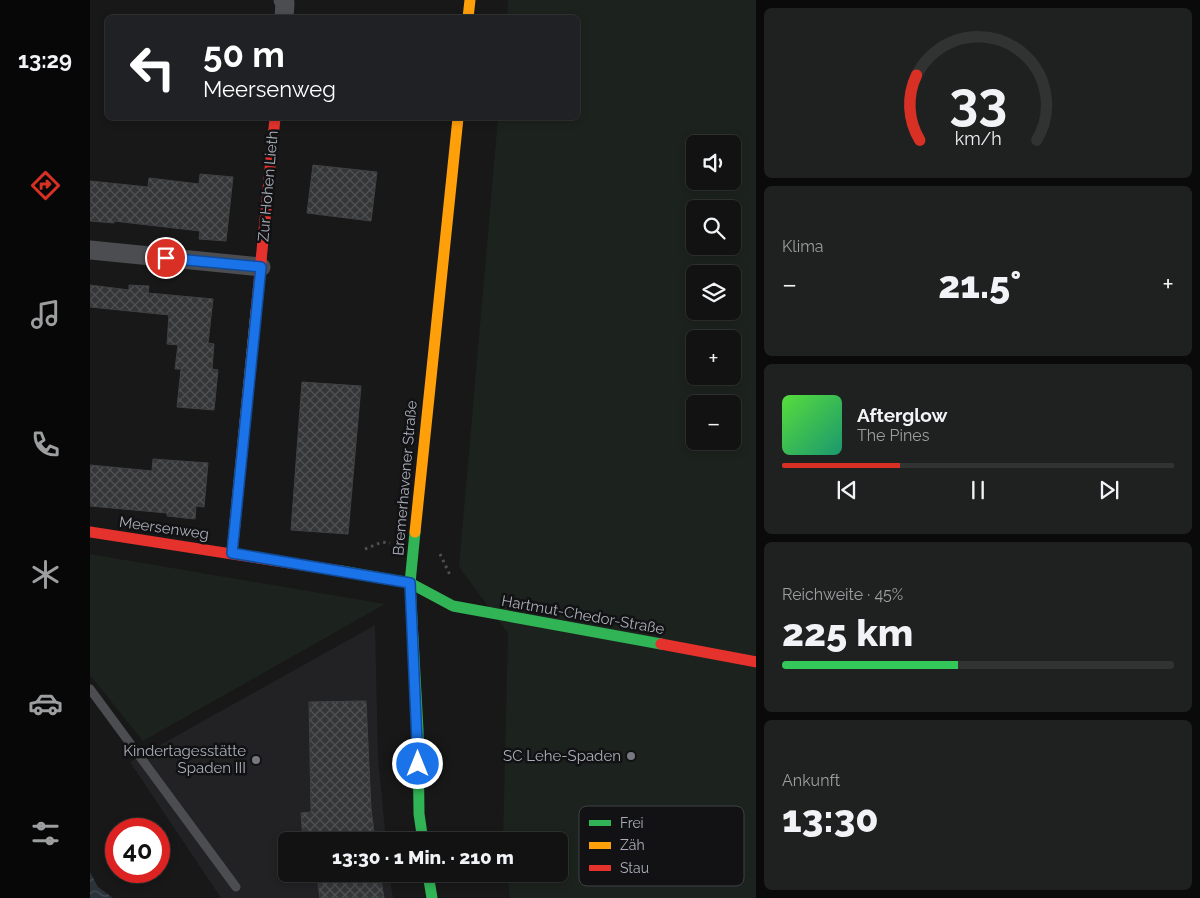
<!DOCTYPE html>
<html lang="de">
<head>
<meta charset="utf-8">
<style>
  body { margin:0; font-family:Raleway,sans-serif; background:#1f2020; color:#f1f3f6; height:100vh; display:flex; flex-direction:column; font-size:19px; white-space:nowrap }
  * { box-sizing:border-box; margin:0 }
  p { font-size:16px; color:#9c9e9f }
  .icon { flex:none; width:28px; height:28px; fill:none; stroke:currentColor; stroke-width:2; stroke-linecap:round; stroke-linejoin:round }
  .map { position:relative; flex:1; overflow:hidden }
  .side { display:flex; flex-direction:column; gap:8px; padding:8px; background:#0a0a0a; width:444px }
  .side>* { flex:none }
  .banner { position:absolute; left:15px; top:15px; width:475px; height:105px; border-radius:8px; box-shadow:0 2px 8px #0003,0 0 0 1px #313232; background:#202124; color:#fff; overflow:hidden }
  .fabs { position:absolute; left:596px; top:135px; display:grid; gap:10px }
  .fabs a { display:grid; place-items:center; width:55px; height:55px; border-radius:8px; background:#121212; box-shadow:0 2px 8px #0003,0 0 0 1px #313232; font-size:25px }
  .speed { position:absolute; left:15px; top:818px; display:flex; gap:10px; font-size:25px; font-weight:700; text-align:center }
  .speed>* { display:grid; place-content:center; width:65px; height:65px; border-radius:50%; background:#121212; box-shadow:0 2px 8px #0003,0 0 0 1px #313232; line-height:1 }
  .speed .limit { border:8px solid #d22; background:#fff; color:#111 }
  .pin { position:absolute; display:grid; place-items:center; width:42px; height:42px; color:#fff; margin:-21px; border:2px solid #fff; border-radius:50%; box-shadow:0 1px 5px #0007 }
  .me { position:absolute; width:55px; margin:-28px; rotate:0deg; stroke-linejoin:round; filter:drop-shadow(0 0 4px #0008) }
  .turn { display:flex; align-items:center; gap:18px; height:105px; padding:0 15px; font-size:22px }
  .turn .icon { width:65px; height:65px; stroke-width:2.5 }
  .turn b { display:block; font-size:35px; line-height:42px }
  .big { font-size:38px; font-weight:800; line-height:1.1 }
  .side .tile { flex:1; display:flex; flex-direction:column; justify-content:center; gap:8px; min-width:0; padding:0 18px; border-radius:8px; background:#1f2020 }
  .side .dial { align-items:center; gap:0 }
  .dial svg { height:130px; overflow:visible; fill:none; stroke:#313232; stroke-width:7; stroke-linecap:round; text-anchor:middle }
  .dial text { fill:#f1f3f6; stroke:none }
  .song { display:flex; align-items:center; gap:15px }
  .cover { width:60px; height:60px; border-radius:8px; background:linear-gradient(135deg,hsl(110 70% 55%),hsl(160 70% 35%)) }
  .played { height:5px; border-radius:2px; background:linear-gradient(90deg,#d93025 30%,#313232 30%) }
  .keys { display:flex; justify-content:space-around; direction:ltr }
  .heat { display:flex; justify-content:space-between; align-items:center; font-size:28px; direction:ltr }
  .charge { height:8px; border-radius:4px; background:linear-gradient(90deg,#34c759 45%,#313232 0) }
  .trip { position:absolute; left:188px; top:832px; width:290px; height:50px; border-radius:8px; background:#121212; box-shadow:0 2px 8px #0003,0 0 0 1px #313232; font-weight:800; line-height:50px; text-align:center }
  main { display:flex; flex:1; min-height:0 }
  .tabs { display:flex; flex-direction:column; width:90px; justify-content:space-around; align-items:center; background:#070707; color:#9c9e9f }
  .tabs .icon { width:35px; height:35px }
  .tabs .current { color:#d93025 }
  .tabs b { font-size:22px; color:#f1f3f6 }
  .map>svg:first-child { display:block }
  .built { fill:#222225 }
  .grass { fill:#1c221d; fill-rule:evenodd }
  .water { fill:url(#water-waves) }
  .building { fill:url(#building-cross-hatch); stroke:#404144 }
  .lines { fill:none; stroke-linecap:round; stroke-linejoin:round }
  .path { stroke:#4e4f52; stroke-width:3; stroke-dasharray:2.5 4; stroke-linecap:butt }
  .lane { stroke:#4c4d51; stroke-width:9 }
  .street { stroke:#4c4d51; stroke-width:19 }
  .fast { stroke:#30b455; stroke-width:11 }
  .slow { stroke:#ff9f0a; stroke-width:11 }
  .jam { stroke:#e5322d; stroke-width:11 }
  .route-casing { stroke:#114b97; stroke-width:12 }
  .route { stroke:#1a73e8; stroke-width:9 }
  .poi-dot { fill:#767a80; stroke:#121214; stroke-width:2 }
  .labels { text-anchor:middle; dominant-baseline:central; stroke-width:5; stroke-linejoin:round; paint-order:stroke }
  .street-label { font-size:15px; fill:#a9aeb8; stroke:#121214 }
  .poi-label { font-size:15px; fill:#a9aeb8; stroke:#121214; text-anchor:end }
  .key { fill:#121214; stroke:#3f4145; stroke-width:1 }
  .key-label { font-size:14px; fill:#a9aeb8 }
</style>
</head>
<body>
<main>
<nav class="tabs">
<b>13:29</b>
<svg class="icon current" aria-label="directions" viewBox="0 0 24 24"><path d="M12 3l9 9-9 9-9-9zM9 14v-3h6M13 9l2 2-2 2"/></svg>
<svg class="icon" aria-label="music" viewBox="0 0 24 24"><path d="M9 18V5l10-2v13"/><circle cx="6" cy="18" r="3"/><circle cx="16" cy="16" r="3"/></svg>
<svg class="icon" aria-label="phone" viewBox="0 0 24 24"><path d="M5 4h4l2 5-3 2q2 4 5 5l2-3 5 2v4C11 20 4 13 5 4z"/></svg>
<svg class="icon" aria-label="climate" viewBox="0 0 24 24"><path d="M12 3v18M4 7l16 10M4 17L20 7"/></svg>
<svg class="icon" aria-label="car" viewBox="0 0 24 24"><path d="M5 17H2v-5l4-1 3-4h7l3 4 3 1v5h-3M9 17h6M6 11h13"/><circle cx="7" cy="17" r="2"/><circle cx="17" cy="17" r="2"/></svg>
<svg class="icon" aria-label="filters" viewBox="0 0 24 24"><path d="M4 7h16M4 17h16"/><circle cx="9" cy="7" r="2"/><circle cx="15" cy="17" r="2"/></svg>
</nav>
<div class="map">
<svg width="667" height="898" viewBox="0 0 667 898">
  <defs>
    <pattern id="water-waves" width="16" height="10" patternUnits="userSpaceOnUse" patternTransform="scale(1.25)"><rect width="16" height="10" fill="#2b333a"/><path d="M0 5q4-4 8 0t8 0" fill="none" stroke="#474e54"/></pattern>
    <pattern id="building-cross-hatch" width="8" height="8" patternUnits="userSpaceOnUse" patternTransform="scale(1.25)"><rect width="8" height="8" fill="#353638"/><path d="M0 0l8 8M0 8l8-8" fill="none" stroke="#4f5153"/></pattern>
  </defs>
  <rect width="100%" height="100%" fill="#181818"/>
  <!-- built -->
  <path class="built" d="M285 625 288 758 296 841H196V874H299L303 898H131L40 762Z"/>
  <!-- grass -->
  <g class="grass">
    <path d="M418 0H666V898H420L417 874H469V841H413L418 633 369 567 408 118H488V18L417 17ZM605 144H642V181H605ZM605 209H642V246H605ZM605 274H642V311H605ZM605 339H642V376H605ZM605 404H642V441H605Z"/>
    <path d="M0 554 295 604 53 741 0 675Z"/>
  </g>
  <!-- water -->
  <path class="water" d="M0 872 8 887 23 898H0Z"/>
  <!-- building -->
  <g class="building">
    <path d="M223 165 287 172 281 221 217 213Z"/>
    <path d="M110 174 143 177 136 241 109 239 110 231 24 221V223L0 221V181L58 187 59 178 109 184Z"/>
    <path d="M0 285 39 290V285L59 286 58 293 123 299 118 343 124 344 122 369 128 370 124 410 87 407 91 369H85L88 345 77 344 79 315 0 307Z"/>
    <path d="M212 382 271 386 258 534 201 530Z"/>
    <path d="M63 459 118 463 114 507 106 506 105 519 77 516V513L0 506V465L62 471Z"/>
    <path d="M276 701 281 809 285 841H213L211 813 221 812 219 702Z"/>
    <path d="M237 874H290L294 898H230L227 876H238Z"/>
  </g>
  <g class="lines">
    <!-- path -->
    <g class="path">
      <path d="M275 549 292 542 300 543"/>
      <path d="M350 554 360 575"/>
    </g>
    <!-- lane -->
    <path class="lane" d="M0 689 146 887"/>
    <!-- street -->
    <g class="street">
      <path d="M193 0 195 3 194 18"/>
      <path d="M0 250 171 267"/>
    </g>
    <!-- fast -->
    <g class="fast">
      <path d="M325 532 320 583 328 730 329 814 333 841"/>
      <path d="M251 571 320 583 363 606 571 644"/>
      <path d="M338 874 342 898"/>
    </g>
    <!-- slow -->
    <g class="slow">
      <path d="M378 18 380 0"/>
      <path d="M325 532 368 118"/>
      <path d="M142 553 166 312"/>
    </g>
    <!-- jam -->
    <g class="jam">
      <path d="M166 312 185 118"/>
      <path d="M0 532 251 571"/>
      <path d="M571 644 667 662"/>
    </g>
  </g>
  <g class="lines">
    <defs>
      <path id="route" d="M76 258 171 267 142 553 320 583 328 764"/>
    </defs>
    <!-- route casing -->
    <use href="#route" class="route-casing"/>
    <!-- route -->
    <use href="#route" class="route"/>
  </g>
  <!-- markers -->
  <g class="poi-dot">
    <circle cx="541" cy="756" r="5"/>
    <circle cx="166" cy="760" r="5"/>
  </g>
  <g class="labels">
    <!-- street labels -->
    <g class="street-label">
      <text transform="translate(178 186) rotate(-85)">Zur Hohen Lieth</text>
      <text transform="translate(315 478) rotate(-85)">Bremerhavener Straße</text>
      <text transform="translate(74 528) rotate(8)">Meersenweg</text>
      <text transform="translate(493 615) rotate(10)">Hartmut-Chedor-Straße</text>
    </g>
    <!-- poi labels -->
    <g class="poi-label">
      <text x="156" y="751">Kindertagesstätte<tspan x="156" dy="17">Spaden III</tspan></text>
      <text x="531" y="756">SC Lehe-Spaden</text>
    </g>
  </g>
  <!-- legend -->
  <rect x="489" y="806" width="165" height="80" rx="8" class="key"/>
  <rect x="499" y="820" width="22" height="6" fill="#30b455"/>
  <rect x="499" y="842" width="22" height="7" fill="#ff9f0a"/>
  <rect x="499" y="865" width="22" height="6" fill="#e5322d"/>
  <g class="key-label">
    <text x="530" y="828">Frei</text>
    <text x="530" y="850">Zäh</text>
    <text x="530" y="873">Stau</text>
  </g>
</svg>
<div class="fabs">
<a><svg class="icon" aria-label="sound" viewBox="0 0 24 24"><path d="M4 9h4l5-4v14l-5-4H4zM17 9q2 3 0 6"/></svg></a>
<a><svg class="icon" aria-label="search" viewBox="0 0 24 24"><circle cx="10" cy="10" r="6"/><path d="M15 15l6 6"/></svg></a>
<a><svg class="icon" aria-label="layers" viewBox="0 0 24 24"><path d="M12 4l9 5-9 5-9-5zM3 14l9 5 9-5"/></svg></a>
<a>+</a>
<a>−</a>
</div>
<div class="speed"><div class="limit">40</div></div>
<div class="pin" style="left:76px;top:258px;background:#d93025"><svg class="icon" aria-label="arrive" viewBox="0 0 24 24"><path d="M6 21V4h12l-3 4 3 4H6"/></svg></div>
<svg class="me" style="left:328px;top:764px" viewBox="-20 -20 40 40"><circle r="17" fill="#1a73e8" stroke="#fff" stroke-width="3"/><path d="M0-11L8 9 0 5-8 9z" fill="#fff"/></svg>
<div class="trip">13:30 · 1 Min. · 210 m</div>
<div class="banner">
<div class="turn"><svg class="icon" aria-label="left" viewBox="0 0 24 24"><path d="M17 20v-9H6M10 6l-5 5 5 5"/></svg><div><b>50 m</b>Meersenweg</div></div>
</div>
</div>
<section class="side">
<div class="tile dial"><svg viewBox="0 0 100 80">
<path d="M14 69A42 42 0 1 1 86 69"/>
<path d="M14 69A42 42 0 0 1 12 29" stroke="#d93025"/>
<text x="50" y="56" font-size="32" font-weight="700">33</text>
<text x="50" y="72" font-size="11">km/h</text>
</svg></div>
<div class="tile"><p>Klima</p>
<div class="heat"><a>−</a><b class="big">21.5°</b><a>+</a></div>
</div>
<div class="tile">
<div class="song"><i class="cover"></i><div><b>Afterglow</b><p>The Pines</p></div></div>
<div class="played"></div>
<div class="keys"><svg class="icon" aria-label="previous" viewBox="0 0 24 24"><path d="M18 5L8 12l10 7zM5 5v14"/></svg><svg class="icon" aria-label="pause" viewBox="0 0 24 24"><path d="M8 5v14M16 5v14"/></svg><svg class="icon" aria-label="next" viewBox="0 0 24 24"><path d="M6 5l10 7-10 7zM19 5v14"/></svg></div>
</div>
<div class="tile"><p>Reichweite · 45%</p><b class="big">225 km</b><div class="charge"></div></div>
<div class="tile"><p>Ankunft</p><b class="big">13:30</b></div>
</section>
</main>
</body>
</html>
